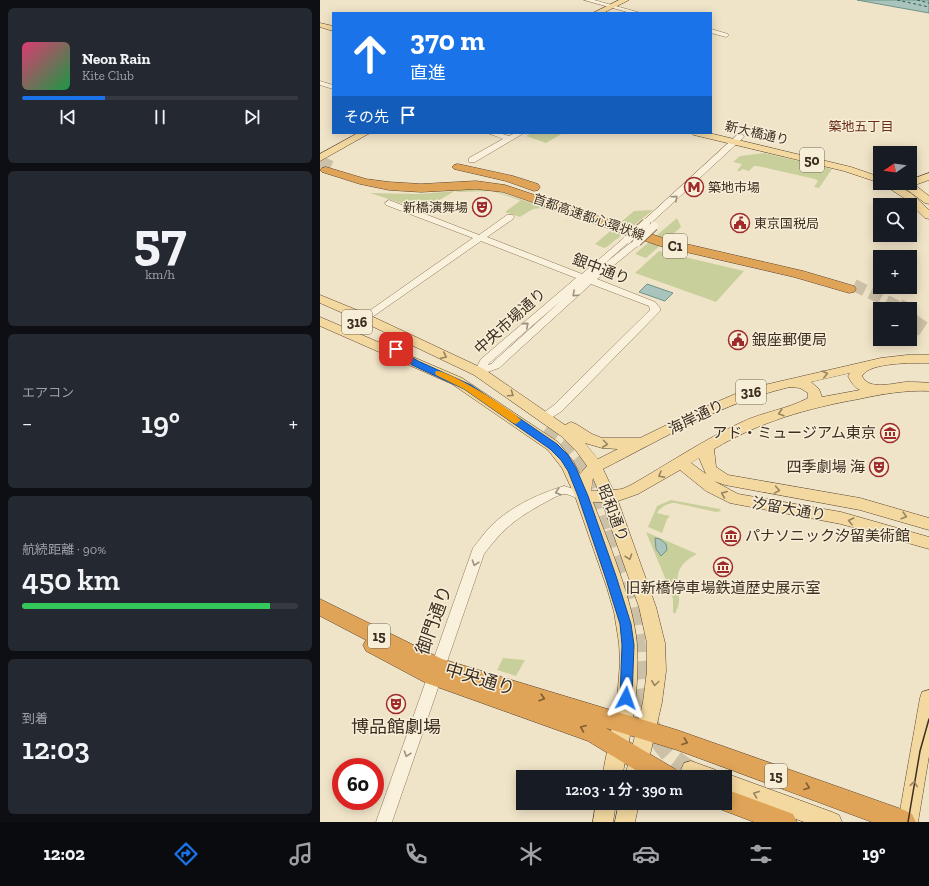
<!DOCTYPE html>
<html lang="ja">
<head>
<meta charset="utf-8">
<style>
  body { margin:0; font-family:"Zilla Slab","Noto Sans JP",serif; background:#242831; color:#f1f3f6; height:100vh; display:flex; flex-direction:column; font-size:15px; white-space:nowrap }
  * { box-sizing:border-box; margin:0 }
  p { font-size:13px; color:#9ea1a6 }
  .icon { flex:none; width:22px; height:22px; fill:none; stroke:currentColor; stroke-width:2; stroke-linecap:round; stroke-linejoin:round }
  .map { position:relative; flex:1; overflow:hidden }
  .sheet { display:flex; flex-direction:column; gap:8px; padding:8px; background:#0d0f14; width:320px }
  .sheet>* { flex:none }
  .banner { position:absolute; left:12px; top:12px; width:380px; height:122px; border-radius:0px; box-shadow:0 2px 10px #0003; background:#1a73e8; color:#fff; overflow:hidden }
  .needle { width:26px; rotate:257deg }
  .buttons { position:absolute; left:553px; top:146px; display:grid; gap:8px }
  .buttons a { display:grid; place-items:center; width:44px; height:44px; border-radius:0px; background:#171b24; box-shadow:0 2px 10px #0003; font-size:20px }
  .speed { position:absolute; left:12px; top:758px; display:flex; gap:8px; font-size:20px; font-weight:700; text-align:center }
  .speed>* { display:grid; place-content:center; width:52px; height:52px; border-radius:50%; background:#171b24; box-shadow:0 2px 10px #0003; line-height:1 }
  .speed .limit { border:6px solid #d22; background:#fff; color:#111 }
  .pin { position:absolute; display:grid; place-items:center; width:34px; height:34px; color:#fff; margin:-17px; border-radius:8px; box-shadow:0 2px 6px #0006 }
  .me { position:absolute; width:44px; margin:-22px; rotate:4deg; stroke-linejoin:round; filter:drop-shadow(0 0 3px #0008) }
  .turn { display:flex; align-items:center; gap:14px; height:84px; padding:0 12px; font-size:18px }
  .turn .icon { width:52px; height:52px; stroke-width:2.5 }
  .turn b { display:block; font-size:28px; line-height:34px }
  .then { display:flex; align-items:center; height:38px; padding:0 12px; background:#0003; gap:8px; font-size:15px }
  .big { font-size:30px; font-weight:600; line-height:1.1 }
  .sheet .card { flex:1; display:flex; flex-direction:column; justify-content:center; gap:6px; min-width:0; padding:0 14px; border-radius:6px; background:#242831 }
  .sheet .dial { align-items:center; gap:0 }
  .dial b { font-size:52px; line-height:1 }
  .song { display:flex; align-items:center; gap:12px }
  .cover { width:48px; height:48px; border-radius:6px; background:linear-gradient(135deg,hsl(340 70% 55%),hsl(140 70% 35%)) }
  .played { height:4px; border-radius:2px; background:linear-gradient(90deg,#1a73e8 30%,#363941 30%) }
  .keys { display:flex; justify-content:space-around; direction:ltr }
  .heat { display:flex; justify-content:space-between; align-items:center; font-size:22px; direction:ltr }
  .charge { height:6px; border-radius:3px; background:linear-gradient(90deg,#34c759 90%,#363941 0) }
  .trip { position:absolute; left:196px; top:770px; width:216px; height:40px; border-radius:0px; background:#171b24; box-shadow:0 2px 10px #0003; font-weight:600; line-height:40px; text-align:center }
  .dock { display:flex; height:64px; justify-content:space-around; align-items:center; background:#090b0e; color:#9ea1a6 }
  .dock .icon { width:28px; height:28px }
  .dock .on { color:#1a73e8 }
  .dock b { font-size:18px; color:#f1f3f6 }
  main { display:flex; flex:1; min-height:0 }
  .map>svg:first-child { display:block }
  .green { fill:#c9cf9b }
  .water { fill:#a9c4bc; stroke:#6f938a }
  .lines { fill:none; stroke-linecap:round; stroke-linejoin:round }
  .ferry { stroke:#2f5d5a; stroke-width:1; stroke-dasharray:3 2.5; stroke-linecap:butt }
  .major-tunnel-far1 { stroke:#ccc0a6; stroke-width:14; stroke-dasharray:14 7; stroke-linecap:butt }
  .major-tunnel { stroke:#ccc0a6; stroke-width:18; stroke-dasharray:18 9; stroke-linecap:butt }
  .highway-tunnel-far1 { stroke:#ccc0a6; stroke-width:12; stroke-dasharray:12 6; stroke-linecap:butt }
  .highway-tunnel { stroke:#ccc0a6; stroke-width:16; stroke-dasharray:16 8; stroke-linecap:butt }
  .minor-casing { stroke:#8d765c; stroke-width:1 }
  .major-casing { stroke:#5b4430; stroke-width:1 }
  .highway-casing { stroke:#5b4430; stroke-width:1 }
  .minor { fill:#faf1dc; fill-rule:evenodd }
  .major { fill:#f3d9a0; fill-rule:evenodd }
  .highway { fill:#e0a458; fill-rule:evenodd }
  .tram { stroke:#3d2e20; stroke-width:1.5 }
  .minor-bridge-casing { stroke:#8d765c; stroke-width:10; stroke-linecap:butt }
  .minor-bridge { stroke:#faf1dc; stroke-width:8 }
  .oneway { stroke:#9c907e }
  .oneway2 { stroke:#988460 }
  .oneway3 { stroke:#7e5d36 }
  .route { fill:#1a73e8; stroke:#114b97 }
  .slow { fill:#f59e0b }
  .labels { text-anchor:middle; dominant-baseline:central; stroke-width:3; stroke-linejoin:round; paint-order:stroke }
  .far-neighbourhood-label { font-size:13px; fill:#6b2e1e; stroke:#f7eed8 }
  .far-street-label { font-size:13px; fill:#3d2e20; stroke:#f7eed8 }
  .far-poi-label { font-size:13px; fill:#3d2e20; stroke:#f7eed8; text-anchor:start }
  .shield { fill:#f7eed8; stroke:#756857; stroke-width:1 }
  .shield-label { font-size:14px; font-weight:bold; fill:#3d2e20 }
  .street-label { font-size:15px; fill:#3d2e20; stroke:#f7eed8 }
  .poi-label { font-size:15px; fill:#3d2e20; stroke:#f7eed8; text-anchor:start }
  .near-street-label { font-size:18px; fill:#3d2e20; stroke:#f7eed8 }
  .near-poi-label { font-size:18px; fill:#3d2e20; stroke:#f7eed8 }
</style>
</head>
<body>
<main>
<section class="sheet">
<div class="card">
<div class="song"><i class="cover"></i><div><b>Neon Rain</b><p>Kite Club</p></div></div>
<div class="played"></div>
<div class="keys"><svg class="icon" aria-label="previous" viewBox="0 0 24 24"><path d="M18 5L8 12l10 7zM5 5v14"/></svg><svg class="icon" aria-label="pause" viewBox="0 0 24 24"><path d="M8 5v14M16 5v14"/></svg><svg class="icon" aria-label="next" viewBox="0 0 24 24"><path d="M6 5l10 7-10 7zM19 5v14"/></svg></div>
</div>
<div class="card dial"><b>57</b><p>km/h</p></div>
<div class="card"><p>エアコン</p>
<div class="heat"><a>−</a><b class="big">19°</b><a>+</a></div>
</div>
<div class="card"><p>航続距離 · 90%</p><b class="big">450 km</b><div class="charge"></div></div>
<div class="card"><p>到着</p><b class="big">12:03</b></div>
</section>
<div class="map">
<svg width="609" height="822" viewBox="0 0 609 822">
  <rect width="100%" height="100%" fill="#f0e4c8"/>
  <!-- green -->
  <g class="green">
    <path d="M212 133H243L226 143 206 136Z"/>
    <path d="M444 153 512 169 499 188 494 187 498 181 495 179 437 166H434L429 171 422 169 420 171H417L422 164 413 162 420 156Z"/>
    <path d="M136 190H172L233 210 232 211C216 206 214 208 200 217L185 212 200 201 199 200 172 191 137 192Z"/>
    <path d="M135 191 102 210 50 193 99 194Z"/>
    <path d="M333 210 288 246 284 248 275 244 314 211Z"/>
    <path d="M357 218 361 227 326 258 315 254Z"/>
    <path d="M339 251 424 271 396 302 315 273Z"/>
    <path d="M351 500 400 509 401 511 396 512 355 503C347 503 341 507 337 513L350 516 347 519 342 533 328 527 337 506Z"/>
    <path d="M326 532 377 554C341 573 369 591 355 614L353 612V599L350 590Z"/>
    <path d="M183 658 205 660 196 676 177 670Z"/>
  </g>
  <!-- water -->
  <g class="water">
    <path d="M537 0H609V13Z"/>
    <path d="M327 284 353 293 345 301 319 292Z"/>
    <path d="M335 538 340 539 346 544 347 550 341 556 336 549Z"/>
  </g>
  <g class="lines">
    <!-- ferry -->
    <g class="ferry">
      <path d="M577 0 609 7"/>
      <path d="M597 0 609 3"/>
    </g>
    <!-- major-tunnel-far1 -->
    <path class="major-tunnel-far1" d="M224 431C235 439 246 447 255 458 272 478 279 507 286 532"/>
    <!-- major-tunnel -->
    <path class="major-tunnel" d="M286 531C294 558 306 584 312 612 322 660 314 719 351 756 357 761 365 766 371 770"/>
    <!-- highway-tunnel-far1 -->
    <g class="highway-tunnel-far1">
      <path d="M0 162 12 167"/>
      <path d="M534 285 581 308"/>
    </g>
    <!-- highway-tunnel -->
    <g class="highway-tunnel">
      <path d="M579 307 584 309"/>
      <path d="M590 320 609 333"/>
    </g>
    <defs>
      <g id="minor">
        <path d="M264 0H274L321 13H311Z"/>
        <path d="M391 29 408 34 409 35 406 37 391 33Z"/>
        <path d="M0 81 13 85V89L0 85Z"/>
        <path d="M168 133H179L189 136 195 133H204L155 162H149V158L183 139Z"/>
        <path d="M417 135H423L424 137 329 225H323L322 223 323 221Z"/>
        <path d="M69 200 159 235 187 215H193L194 217 193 219 167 237 262 274 305 237H311L312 239 283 265 314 240H320L321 242 320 244 277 279 335 302 340 308V311L242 411 228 420H220L218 417 234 405 330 310 329 306 271 284 179 368 159 375 155 374 154 372 161 359 256 278 161 241 48 320H42L40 318 42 316 153 238 66 205 65 203ZM242 300 171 364 168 365 169 363Z"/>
        <path d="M244 486 267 493 269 496 267 499C259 502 252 494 244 494 237 495 230 500 224 503 195 519 184 528 164 554L72 822H56L153 548C159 541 164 533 171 526 190 507 218 494 244 486Z"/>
      </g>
      <g id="major">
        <path d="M299 0H309L283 13H273Z"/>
        <path d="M0 23 13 26V31L0 27Z"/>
        <path d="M38 133H50L0 161V154Z"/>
        <path d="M372 133H389L531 167 560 177V183L524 171 374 135Z"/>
        <path d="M609 173V180L595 185 609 196V204L605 203 586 189H584L592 194 609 210V219L605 218 584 198 561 183H573L577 185 582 183H590V180Z"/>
        <path d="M0 295 49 315 164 369 245 425 251 422 256 424 272 434 282 438H320L373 412 427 389 561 358 587 355H609V363C594 363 549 362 542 376 549 391 573 383 586 382 594 382 601 382 609 383V391C585 390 562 394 539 399 488 408 439 422 394 449L396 467 408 475 540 498 609 518V530L540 510 405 485 394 481 418 494 521 512 609 537V549L521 524 410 503 386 491 360 470 318 494 298 501 336 607 345 643 346 671 342 702 325 777H305L323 702 327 671V643L319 607 282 502H273C289 544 313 600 317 644 320 689 311 733 302 777H282L297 701 300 662 299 643 294 612 287 588 255 496 242 468 228 450 132 384 0 326V317L142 378 238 442 253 461 260 474 267 466 257 452 241 436 154 375 41 321 0 303ZM530 373 528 376C531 382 534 387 540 390L502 397 499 389 491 382ZM470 387 480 388 488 393V398C468 409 443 412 422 422 383 440 348 464 311 485L302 489 293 490 283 469C344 438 404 402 470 387ZM265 443 282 448 298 449 278 459ZM379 458 386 474 371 463ZM273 478 278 490V491H271Z"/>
        <path d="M609 690V756L598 822H578L600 698 602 692Z"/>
        <path d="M371 761 396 770 399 776 405 773 512 812 519 815 522 822H484L405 793V777H364L361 770 364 763Z"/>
        <path d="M276 803H296L293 822H273Z"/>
        <path d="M299 803H319L315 822H295Z"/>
      </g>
      <g id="highway">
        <path d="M138 164 193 176 218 184 220 187 218 190 214 191 186 181 134 169 132 167 134 165Z"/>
        <path d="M6 167 46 179 69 182 101 184 156 181 185 185 349 240 483 271 534 286 536 289 534 292 529 293 474 277 340 246 183 192 156 189 101 192 69 190 40 184 2 172 0 170 2 168Z"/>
        <path d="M0 599 122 659 357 730 584 810 592 814 596 822H552L357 750 286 728 355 769 358 777H327L268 741 106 683 46 651 43 645 46 640 0 616Z"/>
        <path d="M405 789 473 814 477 822H434L397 808 395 803H405Z"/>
      </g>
    </defs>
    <!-- minor casing -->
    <use href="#minor" class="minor-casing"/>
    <!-- major casing -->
    <use href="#major" class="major-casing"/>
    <!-- highway casing -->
    <use href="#highway" class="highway-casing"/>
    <!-- minor -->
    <use href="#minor" class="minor"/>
    <!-- major -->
    <use href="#major" class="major"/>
    <!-- highway -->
    <use href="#highway" class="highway"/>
    <!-- tram -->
    <path class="tram" d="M588 822 600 751 609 719"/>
    <defs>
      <g id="minor-bridge">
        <path d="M308 239 326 223"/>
        <path d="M317 242 334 226"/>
      </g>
    </defs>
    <!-- minor-bridge casing -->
    <use href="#minor-bridge" class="minor-bridge-casing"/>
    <!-- minor-bridge -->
    <use href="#minor-bridge" class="minor-bridge"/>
  </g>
  <!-- one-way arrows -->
  <defs><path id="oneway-chevron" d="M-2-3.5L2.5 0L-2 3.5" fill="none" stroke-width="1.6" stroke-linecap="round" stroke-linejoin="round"/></defs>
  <g class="oneway">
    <use href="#oneway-chevron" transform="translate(355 198) rotate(-42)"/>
    <use href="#oneway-chevron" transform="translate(255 294) rotate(138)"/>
    <use href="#oneway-chevron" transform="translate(206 325) rotate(-40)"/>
    <use href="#oneway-chevron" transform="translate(238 492) rotate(162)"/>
    <use href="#oneway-chevron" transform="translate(155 563) rotate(109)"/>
    <use href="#oneway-chevron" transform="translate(87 754) rotate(109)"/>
  </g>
  <g class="oneway2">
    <use href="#oneway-chevron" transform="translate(124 356) rotate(25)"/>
    <use href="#oneway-chevron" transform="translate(505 374) rotate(-13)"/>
    <use href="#oneway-chevron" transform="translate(191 394) rotate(34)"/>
    <use href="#oneway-chevron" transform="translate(461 413) rotate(164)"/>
    <use href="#oneway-chevron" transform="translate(285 444) rotate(7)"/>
    <use href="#oneway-chevron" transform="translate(341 475) rotate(151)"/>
    <use href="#oneway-chevron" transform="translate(457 490) rotate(10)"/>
    <use href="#oneway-chevron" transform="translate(404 494) rotate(-157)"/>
    <use href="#oneway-chevron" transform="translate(584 516) rotate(16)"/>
    <use href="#oneway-chevron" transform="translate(531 521) rotate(-166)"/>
    <use href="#oneway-chevron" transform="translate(309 557) rotate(71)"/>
    <use href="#oneway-chevron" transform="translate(335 683) rotate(97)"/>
    <use href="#oneway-chevron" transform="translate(594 784) rotate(-81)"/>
    <use href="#oneway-chevron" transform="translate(436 794) rotate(-160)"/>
  </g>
  <g class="oneway3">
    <use href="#oneway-chevron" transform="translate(222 698) rotate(18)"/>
    <use href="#oneway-chevron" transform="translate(263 728) rotate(-158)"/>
    <use href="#oneway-chevron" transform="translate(365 742) rotate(20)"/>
    <use href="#oneway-chevron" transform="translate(487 787) rotate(20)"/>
  </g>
  <!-- route -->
  <path class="route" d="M76 347 98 361 151 385 237 444 248 455 256 468 268 496 296 576 311 624 314 645 312 698 310 702 306 703 302 702 300 698 302 645 300 624 285 576 258 496 248 471 241 460 230 449 144 389 92 365 73 351 72 349Z"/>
  <!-- slow -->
  <path class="slow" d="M116 371C127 369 194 411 201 420L196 424 193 423 144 389 116 375 115 373Z"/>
  <!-- icons -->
  <defs>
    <symbol id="metro-ring" viewBox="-11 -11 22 22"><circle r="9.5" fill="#f7eed8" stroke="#9e2a2b" stroke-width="1.5"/><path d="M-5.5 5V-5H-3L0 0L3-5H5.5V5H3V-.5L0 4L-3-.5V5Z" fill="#9e2a2b"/></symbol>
    <symbol id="theatre-ring" viewBox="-11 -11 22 22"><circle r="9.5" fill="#f7eed8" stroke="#9e2a2b" stroke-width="1.5"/><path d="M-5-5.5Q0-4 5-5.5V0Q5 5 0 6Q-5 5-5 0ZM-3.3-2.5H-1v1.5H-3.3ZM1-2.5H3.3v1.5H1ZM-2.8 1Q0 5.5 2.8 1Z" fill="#9e2a2b"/></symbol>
    <symbol id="civic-ring" viewBox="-11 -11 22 22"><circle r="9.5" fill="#f7eed8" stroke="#9e2a2b" stroke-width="1.5"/><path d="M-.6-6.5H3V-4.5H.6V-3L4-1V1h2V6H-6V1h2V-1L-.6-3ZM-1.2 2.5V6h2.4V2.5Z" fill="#9e2a2b"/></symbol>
    <symbol id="museum-ring" viewBox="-11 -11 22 22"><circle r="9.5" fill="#f7eed8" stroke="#9e2a2b" stroke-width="1.5"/><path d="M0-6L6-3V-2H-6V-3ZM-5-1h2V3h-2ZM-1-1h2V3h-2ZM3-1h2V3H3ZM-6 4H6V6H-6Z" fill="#9e2a2b"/></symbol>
  </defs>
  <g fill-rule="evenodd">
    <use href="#metro-ring" x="363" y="176" width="22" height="22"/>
    <use href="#theatre-ring" x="151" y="196" width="22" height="22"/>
    <use href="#civic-ring" x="409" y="212" width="22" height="22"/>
    <use href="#civic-ring" x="407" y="329" width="22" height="22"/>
    <use href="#museum-ring" x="559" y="422" width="22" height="22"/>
    <use href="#theatre-ring" x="548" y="456" width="22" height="22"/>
    <use href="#museum-ring" x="400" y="525" width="22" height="22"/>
    <use href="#museum-ring" x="392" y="556" width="22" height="22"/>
    <use href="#theatre-ring" x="65" y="693" width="22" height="22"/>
  </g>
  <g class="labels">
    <!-- far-neighbourhood labels -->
    <g class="far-neighbourhood-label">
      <text x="541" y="126">築地五丁目</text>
    </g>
    <!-- far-street labels -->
    <g class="far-street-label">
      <text transform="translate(437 133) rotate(13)">新大橋通り</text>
      <text transform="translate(269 217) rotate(19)">首都高速都心環状線</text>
    </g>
    <!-- far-poi labels -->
    <g class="far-poi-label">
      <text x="388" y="187">築地市場</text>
      <text x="148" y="207" text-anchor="end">新橋演舞場</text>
      <text x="434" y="223">東京国税局</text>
    </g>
    <!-- shield labels -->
    <g class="shield">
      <rect x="480" y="148" width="24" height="24" rx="3"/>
      <rect x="343" y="234" width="24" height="24" rx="3"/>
      <rect x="22" y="310" width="30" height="24" rx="3"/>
      <rect x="416" y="380" width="30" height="24" rx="3"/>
      <rect x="48" y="624" width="22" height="24" rx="3"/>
      <rect x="445" y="764" width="22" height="24" rx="3"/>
    </g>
    <g class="shield-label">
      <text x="492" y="160">50</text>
      <text x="355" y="246">C1</text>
      <text x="37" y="322">316</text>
      <text x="431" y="392">316</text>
      <text x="59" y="636">15</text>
      <text x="456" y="776">15</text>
    </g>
    <!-- street labels -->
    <g class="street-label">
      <text transform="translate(281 269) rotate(21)">銀中通り</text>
      <text transform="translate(190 321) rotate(-42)">中央市場通り</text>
      <text transform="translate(376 417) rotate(-26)">海岸通り</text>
      <text transform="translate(469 509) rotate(10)">汐留大通り</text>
      <text transform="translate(293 513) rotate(69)">昭和通り</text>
    </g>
    <!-- poi labels -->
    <g class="poi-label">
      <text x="432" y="340">銀座郵便局</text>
      <text x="556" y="433" text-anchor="end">アド・ミュージアム東京</text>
      <text x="545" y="467" text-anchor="end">四季劇場 海</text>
      <text x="425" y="536">パナソニック汐留美術館</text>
      <text x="403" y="588" text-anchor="middle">旧新橋停車場鉄道歴史展示室</text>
    </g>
    <!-- near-street labels -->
    <g class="near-street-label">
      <text transform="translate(114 620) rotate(-70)">御門通り</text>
      <text transform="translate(160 679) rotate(17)">中央通り</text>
    </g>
    <!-- near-poi labels -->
    <g class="near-poi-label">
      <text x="76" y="727">博品館劇場</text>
    </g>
  </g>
</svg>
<div class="buttons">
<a><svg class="needle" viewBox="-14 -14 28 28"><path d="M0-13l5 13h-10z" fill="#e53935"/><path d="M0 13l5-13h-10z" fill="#9ea1a6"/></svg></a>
<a><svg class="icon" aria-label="search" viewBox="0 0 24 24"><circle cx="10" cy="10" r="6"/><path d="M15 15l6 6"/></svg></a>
<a>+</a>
<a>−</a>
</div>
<div class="speed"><div class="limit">60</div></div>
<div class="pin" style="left:76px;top:349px;background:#d93025"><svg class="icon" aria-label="arrive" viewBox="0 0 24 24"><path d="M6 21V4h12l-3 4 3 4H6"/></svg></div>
<svg class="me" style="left:306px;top:698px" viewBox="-20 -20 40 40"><path d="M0-17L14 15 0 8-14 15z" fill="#1a73e8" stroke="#fff" stroke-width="4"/></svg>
<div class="trip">12:03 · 1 分 · 390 m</div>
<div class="banner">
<div class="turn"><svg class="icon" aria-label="ahead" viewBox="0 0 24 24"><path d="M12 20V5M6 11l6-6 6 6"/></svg><div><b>370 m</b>直進</div></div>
<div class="then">その先<svg class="icon" aria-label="arrive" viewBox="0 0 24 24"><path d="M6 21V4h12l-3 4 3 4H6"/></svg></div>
</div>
</div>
</main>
<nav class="dock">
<b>12:02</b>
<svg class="icon on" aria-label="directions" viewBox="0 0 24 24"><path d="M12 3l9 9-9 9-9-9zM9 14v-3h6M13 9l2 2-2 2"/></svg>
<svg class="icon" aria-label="music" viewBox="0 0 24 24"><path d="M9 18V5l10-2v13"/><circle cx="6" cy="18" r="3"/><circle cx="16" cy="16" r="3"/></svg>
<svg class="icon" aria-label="phone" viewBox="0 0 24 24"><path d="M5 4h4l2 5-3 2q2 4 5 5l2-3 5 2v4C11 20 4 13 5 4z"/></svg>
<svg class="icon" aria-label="climate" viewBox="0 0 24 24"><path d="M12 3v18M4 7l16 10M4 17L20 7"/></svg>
<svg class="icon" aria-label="car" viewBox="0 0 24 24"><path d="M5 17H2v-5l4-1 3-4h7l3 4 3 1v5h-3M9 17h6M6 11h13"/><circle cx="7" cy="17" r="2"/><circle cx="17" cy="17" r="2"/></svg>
<svg class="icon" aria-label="filters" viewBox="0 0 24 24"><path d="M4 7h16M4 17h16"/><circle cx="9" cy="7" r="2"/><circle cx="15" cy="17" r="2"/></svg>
<b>19°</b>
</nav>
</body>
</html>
